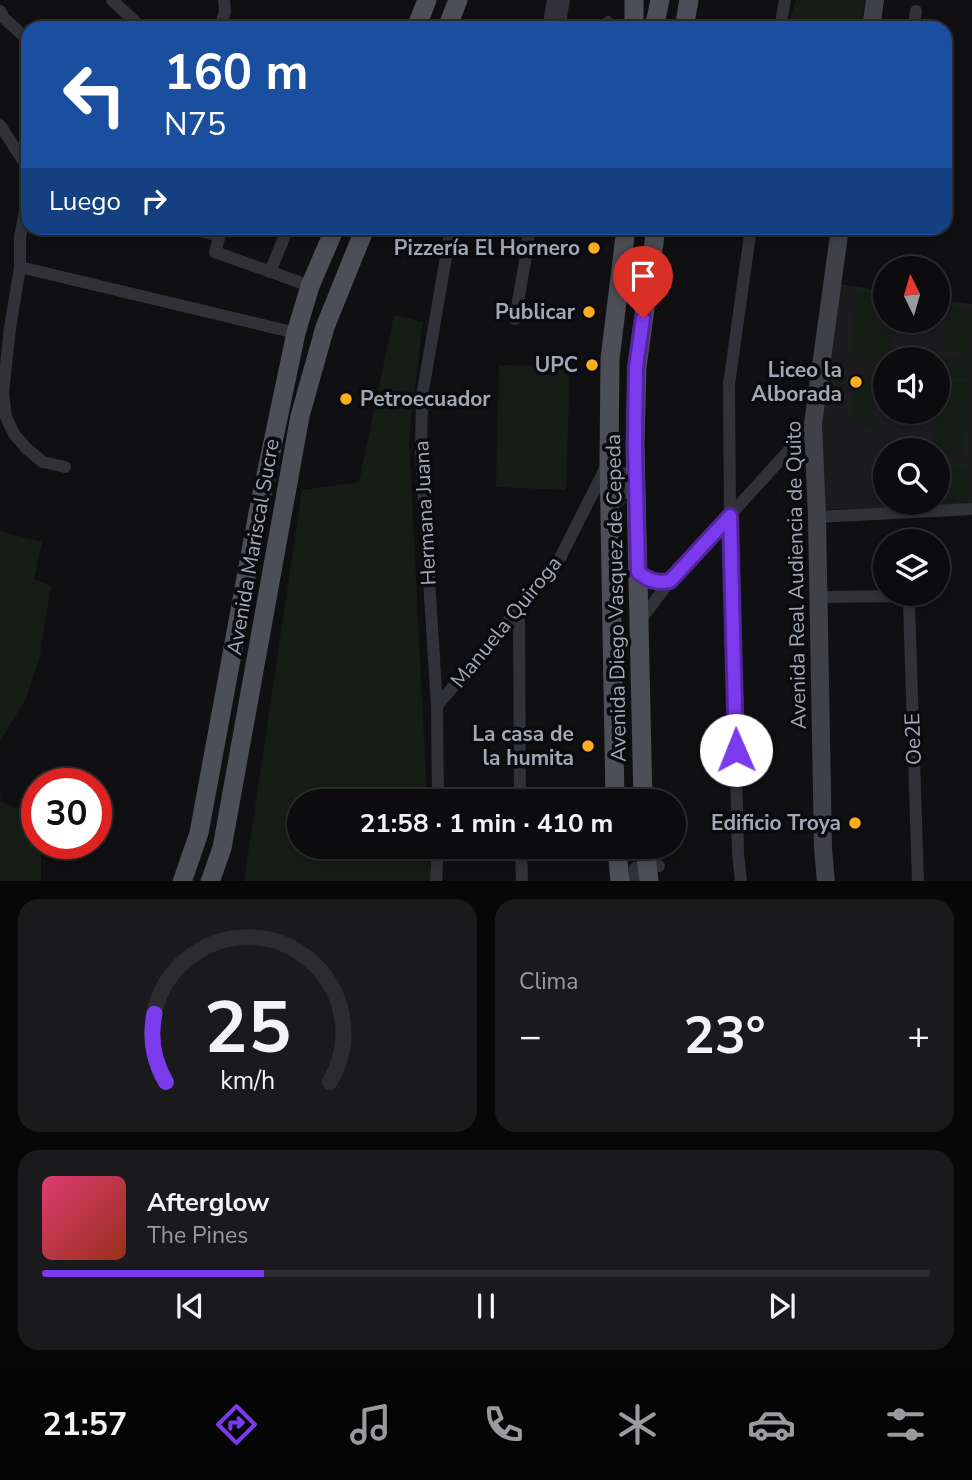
<!DOCTYPE html>
<html lang="es">
<head>
<meta charset="utf-8">
<style>
  body { margin:0; font-family:"Nunito Sans",sans-serif; background:#1a1a1c; color:#f1f3f6; height:100vh; display:flex; flex-direction:column; font-size:26px; white-space:nowrap }
  * { box-sizing:border-box; margin:0 }
  p { font-size:23px; color:#9a9b9e }
  .icon { flex:none; width:38px; height:38px; fill:none; stroke:currentColor; stroke-width:2; stroke-linecap:round; stroke-linejoin:round }
  .map { position:relative; height:881px; overflow:hidden }
  .sheet { display:flex; flex-direction:column; gap:18px; padding:18px; background:#070708; flex:1 }
  .sheet>* { flex:none }
  .guide { position:absolute; left:21px; top:21px; width:931px; height:214px; border-radius:21px; box-shadow:0 4px 10px #0003,0 0 0 2px #2c2c2e; background:#1a4fa0; color:#fff; overflow:hidden }
  .needle { width:46px; rotate:355deg }
  .tools { position:absolute; left:873px; top:256px; display:grid; gap:14px }
  .tools a { display:grid; place-items:center; width:77px; height:77px; border-radius:50%; background:#0c0c0e; box-shadow:0 4px 10px #0003,0 0 0 2px #2c2c2e; font-size:35px }
  .speed { position:absolute; left:21px; top:768px; display:flex; gap:14px; font-size:35px; font-weight:700; text-align:center }
  .speed>* { display:grid; place-content:center; width:91px; height:91px; border-radius:50%; background:#0c0c0e; box-shadow:0 4px 10px #0003,0 0 0 2px #2c2c2e; line-height:1 }
  .speed .limit { border:10px solid #d22; background:#fff; color:#111 }
  .pin { position:absolute; display:grid; place-items:center; width:60px; height:60px; color:#fff; margin:-72px -30px; border-radius:50% 50% 50% 0; rotate:-45deg; box-shadow:0 0 7px #0007 }
  .pin .icon { rotate:45deg }
  .me { position:absolute; width:77px; margin:-38px; rotate:359deg; stroke-linejoin:round; filter:drop-shadow(0 0 5px #0008) }
  .turn { display:flex; align-items:center; gap:24px; height:147px; padding:0 28px; font-size:32px }
  .turn .icon { width:91px; height:91px; stroke-width:2.5 }
  .turn b { display:block; font-size:49px; line-height:60px }
  .then { display:flex; align-items:center; height:66px; padding:0 28px; background:#0003; gap:14px; font-size:26px }
  .big { font-size:52px; font-weight:700; line-height:1.1 }
  .sheet .tile { flex:1; display:flex; flex-direction:column; justify-content:center; gap:10px; min-width:0; padding:0 24px; border-radius:21px; background:#1a1a1c }
  .sheet .dial { align-items:center; gap:0 }
  .dial svg { height:182px; overflow:visible; fill:none; stroke:#2c2c2e; stroke-width:7; stroke-linecap:round; text-anchor:middle }
  .dial text { fill:#f1f3f6; stroke:none }
  .song { display:flex; align-items:center; gap:21px }
  .cover { width:84px; height:84px; border-radius:10px; background:linear-gradient(135deg,hsl(340 70% 55%),hsl(10 70% 35%)) }
  .played { height:7px; border-radius:4px; background:linear-gradient(90deg,#7c3aed 25%,#2c2c2e 25%) }
  .keys { display:flex; justify-content:space-around; direction:ltr }
  .heat { display:flex; justify-content:space-between; align-items:center; font-size:38px; direction:ltr }
  .sheet .tiles { flex:1; display:grid; gap:18px; grid-template-columns:1fr 1fr }
  .tile:last-child { grid-column:span 2 }
  .trip { position:absolute; left:287px; top:789px; width:399px; height:70px; border-radius:35px; background:#0c0c0e; box-shadow:0 4px 10px #0003,0 0 0 2px #2c2c2e; font-weight:700; line-height:70px; text-align:center }
  .dock { display:flex; height:112px; justify-content:space-around; align-items:center; background:#050506; color:#9a9b9e }
  .dock .icon { width:49px; height:49px }
  .dock .on { color:#7c3aed }
  .dock b { font-size:32px; color:#f1f3f6 }
  .map>svg:first-child { display:block }
  .built { fill:#1c1c1f; fill-rule:evenodd }
  .green { fill:#161d17 }
  .lines { fill:none; stroke-linecap:round; stroke-linejoin:round }
  .street { stroke:#313237; stroke-width:12 }
  .secondary { stroke:#3f4147; stroke-width:18 }
  .primary { stroke:#4d4f56; stroke-width:19 }
  .route-casing { stroke:#51269a; stroke-width:18 }
  .route { stroke:#7c3aed; stroke-width:12 }
  .poi-dot { fill:#fdad1e; stroke:#0b0b0d; stroke-width:2.5 }
  .labels { text-anchor:middle; dominant-baseline:central; stroke-width:7; stroke-linejoin:round; paint-order:stroke }
  .poi-label { font-size:21px; font-weight:bold; fill:#a1a7b4; stroke:#0b0b0d; text-anchor:end }
  .street-label { font-size:21px; fill:#a1a7b4; stroke:#0b0b0d }
</style>
</head>
<body>
<div class="map">
<svg width="972" height="882" viewBox="0 0 972 882">
  <rect width="100%" height="100%" fill="#101012"/>
  <!-- built -->
  <path class="built" d="M839 284 885 291 886 320H938V299L972 304V504L823 510 822 415ZM886 359H938V411H886ZM886 450H938V502H886Z"/>
  <!-- green -->
  <g class="green">
    <path d="M796 0H865L861 28H825V25L790 19Z"/>
    <path d="M858 290 885 295 886 320H904L898 332 892 337 889 359H886L885 363 849 357Z"/>
    <path d="M950 306 972 309V330L969 353 943 349Z"/>
    <path d="M394 315 423 322 409 438 427 801 299 802V847H430L431 876 430 881 244 882 302 490 359 482Z"/>
    <path d="M939 355 971 359 968 379 938 375Z"/>
    <path d="M499 365 570 366 566 490 496 487Z"/>
    <path d="M859 374 871 376 875 382 872 426 856 425 849 427 853 378Z"/>
    <path d="M939 380 971 384 963 458 938 455V450H932L936 411H938Z"/>
    <path d="M938 465 962 467 970 473V502L907 504V502H938Z"/>
    <path d="M0 531 42 542 34 579 51 586 40 655 26 699 0 741Z"/>
    <path d="M0 791 1 802 37 815V844H41V881H0Z"/>
  </g>
  <g class="lines">
    <!-- street -->
    <g class="street">
      <path d="M112 0 142 28"/>
      <path d="M0 11 4 18 28 40"/>
      <path d="M220 28 225 12 224 0"/>
      <path d="M548 28 553 0"/>
      <path d="M559 28 564 0"/>
      <path d="M603 28 608 22"/>
      <path d="M780 28 785 0"/>
      <path d="M914 28 916 11"/>
      <path d="M0 125 28 168"/>
      <path d="M28 183V196L20 237V267L10 328 3 393 6 417 14 434 27 449 43 462 65 467"/>
      <path d="M188 228 219 236"/>
      <path d="M222 228 215 252 310 286"/>
      <path d="M622 264 650 269"/>
      <path d="M20 267 296 333"/>
      <path d="M270 272 288 228"/>
      <path d="M515 319 528 244V228"/>
      <path d="M610 501H619L620 473H622L623 493H625L626 473H636"/>
      <path d="M817 517 972 509"/>
      <path d="M638 572C649 582 656 583 670 581"/>
      <path d="M819 597 899 596 906 597 909 603 918 882"/>
      <path d="M519 609 520 802"/>
      <path d="M639 622 670 581 813 424"/>
      <path d="M437 706 559 560 607 465"/>
      <path d="M438 802 437 706 421 454 422 396 451 228"/>
      <path d="M521 847 522 882"/>
      <path d="M438 850 521 848"/>
      <path d="M436 882 438 847"/>
      <path d="M635 882V868L659 866"/>
      <path d="M741 882 738 853 730 516 729 384 751 228"/>
    </g>
    <!-- secondary -->
    <g class="secondary">
      <path d="M871 28 875 0"/>
      <path d="M826 882 823 848 817 517 813 424 840 228"/>
    </g>
    <!-- primary -->
    <g class="primary">
      <path d="M634 0V28"/>
      <path d="M416 28 427 0"/>
      <path d="M447 28 458 0"/>
      <path d="M654 28 660 0"/>
      <path d="M684 28 689 0"/>
      <path d="M615 802 609 461 610 359 626 228"/>
      <path d="M643 802 635 444 637 367 656 228"/>
      <path d="M617 847 620 882"/>
      <path d="M645 847 649 882"/>
      <path d="M182 882 199 833 258 513 296 333 310 286 335 228"/>
      <path d="M210 882 222 848 300 416 325 327 365 228"/>
    </g>
  </g>
  <g class="lines">
    <defs>
      <path id="route" d="M643 318 636 367 635 444 638 572C649 581 656 583 670 581L730 516 736 750"/>
    </defs>
    <!-- route casing -->
    <use href="#route" class="route-casing"/>
    <!-- route -->
    <use href="#route" class="route"/>
  </g>
  <!-- markers -->
  <g class="poi-dot">
    <circle cx="594" cy="248" r="7"/>
    <circle cx="589" cy="312" r="7"/>
    <circle cx="592" cy="365" r="7"/>
    <circle cx="856" cy="382" r="7"/>
    <circle cx="346" cy="399" r="7"/>
    <circle cx="588" cy="746" r="7"/>
    <circle cx="855" cy="823" r="7"/>
  </g>
  <g class="labels">
    <!-- poi labels -->
    <g class="poi-label">
      <text x="580" y="248">Pizzería El Hornero</text>
      <text x="575" y="312">Publicar</text>
      <text x="578" y="365">UPC</text>
      <text x="842" y="370">Liceo la<tspan x="842" dy="24">Alborada</tspan></text>
      <text x="360" y="399" text-anchor="start">Petroecuador</text>
      <text x="574" y="734">La casa de<tspan x="574" dy="24">la humita</tspan></text>
      <text x="841" y="823">Edificio Troya</text>
    </g>
    <!-- street labels -->
    <g class="street-label">
      <text transform="translate(425 513) rotate(-93)">Hermana Juana</text>
      <text transform="translate(253 547) rotate(-80)">Avenida Mariscal Sucre</text>
      <text transform="translate(796 575) rotate(-91)">Avenida Real Audiencia de Quito</text>
      <text transform="translate(616 598) rotate(-91)">Avenida Diego Vasquez de Cepeda</text>
      <text transform="translate(506 622) rotate(-51)">Manuela Quiroga</text>
      <text transform="translate(913 739) rotate(-92)">Oe2E</text>
    </g>
  </g>
</svg>
<div class="tools">
<a><svg class="needle" viewBox="-14 -14 28 28"><path d="M0-13l5 13h-10z" fill="#e53935"/><path d="M0 13l5-13h-10z" fill="#9a9b9e"/></svg></a>
<a><svg class="icon" aria-label="sound" viewBox="0 0 24 24"><path d="M4 9h4l5-4v14l-5-4H4zM17 9q2 3 0 6"/></svg></a>
<a><svg class="icon" aria-label="search" viewBox="0 0 24 24"><circle cx="10" cy="10" r="6"/><path d="M15 15l6 6"/></svg></a>
<a><svg class="icon" aria-label="layers" viewBox="0 0 24 24"><path d="M12 4l9 5-9 5-9-5zM3 14l9 5 9-5"/></svg></a>
</div>
<div class="speed"><div class="limit">30</div></div>
<div class="pin" style="left:643px;top:318px;background:#d93025"><svg class="icon" aria-label="arrive" viewBox="0 0 24 24"><path d="M6 21V4h12l-3 4 3 4H6"/></svg></div>
<svg class="me" style="left:736px;top:750px" viewBox="-20 -20 40 40"><circle r="19" fill="#fff"/><path d="M0-13L10 11 0 6-10 11z" fill="#7c3aed"/></svg>
<div class="trip">21:58 · 1 min · 410 m</div>
<div class="guide">
<div class="turn"><svg class="icon" aria-label="left" viewBox="0 0 24 24"><path d="M17 20v-9H6M10 6l-5 5 5 5"/></svg><div><b>160 m</b>N75</div></div>
<div class="then">Luego<svg class="icon" aria-label="right" viewBox="0 0 24 24"><path d="M7 20v-9h11M14 6l5 5-5 5"/></svg></div>
</div>
</div>
<section class="sheet">
<div class="tiles">
<div class="tile dial"><svg viewBox="0 0 100 80">
<path d="M14 69A42 42 0 1 1 86 69"/>
<path d="M14 69A42 42 0 0 1 9 39" stroke="#7c3aed"/>
<text x="50" y="56" font-size="32" font-weight="700">25</text>
<text x="50" y="72" font-size="11">km/h</text>
</svg></div>
<div class="tile"><p>Clima</p>
<div class="heat"><a>−</a><b class="big">23°</b><a>+</a></div>
</div>
<div class="tile">
<div class="song"><i class="cover"></i><div><b>Afterglow</b><p>The Pines</p></div></div>
<div class="played"></div>
<div class="keys"><svg class="icon" aria-label="previous" viewBox="0 0 24 24"><path d="M18 5L8 12l10 7zM5 5v14"/></svg><svg class="icon" aria-label="pause" viewBox="0 0 24 24"><path d="M8 5v14M16 5v14"/></svg><svg class="icon" aria-label="next" viewBox="0 0 24 24"><path d="M6 5l10 7-10 7zM19 5v14"/></svg></div>
</div>
</div>
</section>
<nav class="dock">
<b>21:57</b>
<svg class="icon on" aria-label="directions" viewBox="0 0 24 24"><path d="M12 3l9 9-9 9-9-9zM9 14v-3h6M13 9l2 2-2 2"/></svg>
<svg class="icon" aria-label="music" viewBox="0 0 24 24"><path d="M9 18V5l10-2v13"/><circle cx="6" cy="18" r="3"/><circle cx="16" cy="16" r="3"/></svg>
<svg class="icon" aria-label="phone" viewBox="0 0 24 24"><path d="M5 4h4l2 5-3 2q2 4 5 5l2-3 5 2v4C11 20 4 13 5 4z"/></svg>
<svg class="icon" aria-label="climate" viewBox="0 0 24 24"><path d="M12 3v18M4 7l16 10M4 17L20 7"/></svg>
<svg class="icon" aria-label="car" viewBox="0 0 24 24"><path d="M5 17H2v-5l4-1 3-4h7l3 4 3 1v5h-3M9 17h6M6 11h13"/><circle cx="7" cy="17" r="2"/><circle cx="17" cy="17" r="2"/></svg>
<svg class="icon" aria-label="filters" viewBox="0 0 24 24"><path d="M4 7h16M4 17h16"/><circle cx="9" cy="7" r="2"/><circle cx="15" cy="17" r="2"/></svg>
</nav>
</body>
</html>
